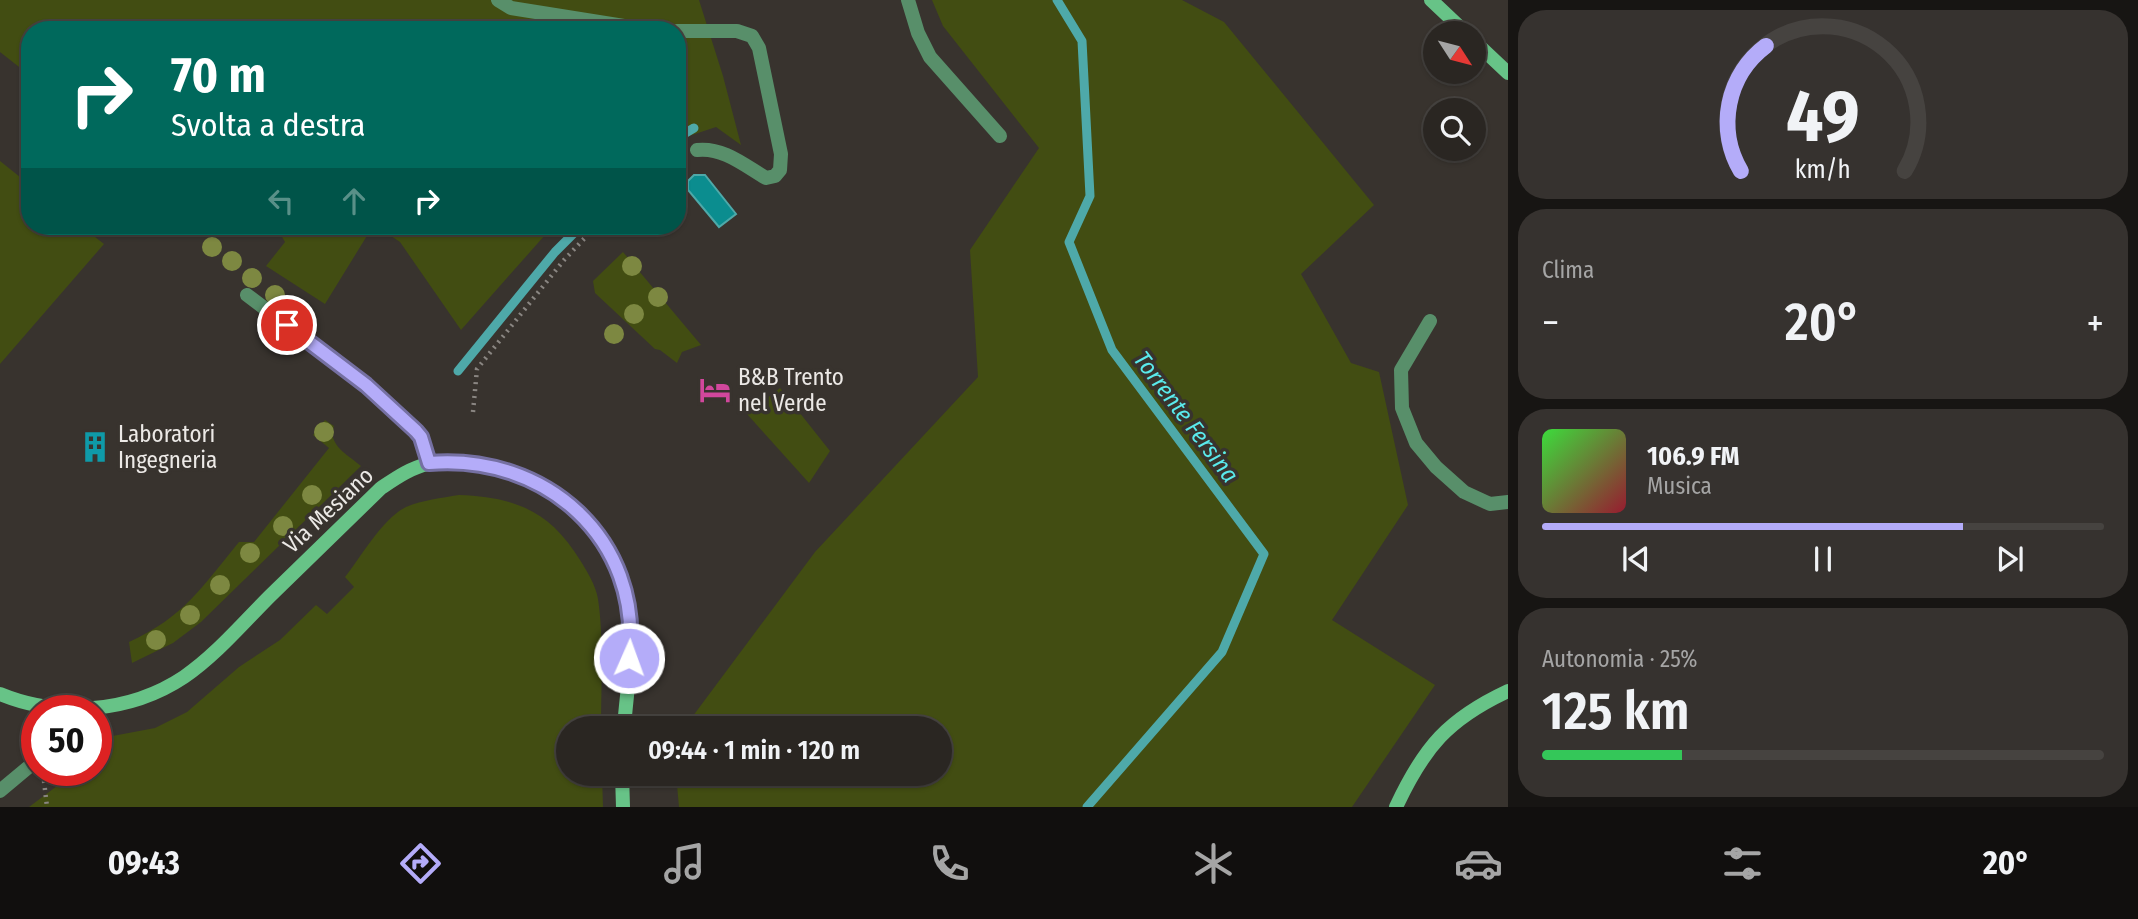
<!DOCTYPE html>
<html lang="it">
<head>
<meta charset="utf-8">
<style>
  body { margin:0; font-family:"Fira Sans Condensed",sans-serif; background:#36322f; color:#f1f3f6; height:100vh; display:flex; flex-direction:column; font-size:26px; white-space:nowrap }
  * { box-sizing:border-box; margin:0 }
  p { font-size:23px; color:#a5a5a5 }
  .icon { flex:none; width:38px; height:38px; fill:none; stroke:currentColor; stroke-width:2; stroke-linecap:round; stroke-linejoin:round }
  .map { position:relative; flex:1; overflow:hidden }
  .details { display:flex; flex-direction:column; gap:10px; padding:10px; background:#171513; width:630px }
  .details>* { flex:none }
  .hud { position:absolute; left:21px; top:21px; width:665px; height:214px; border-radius:28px; box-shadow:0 2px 5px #0004,0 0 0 2px #464340; background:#00695c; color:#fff; overflow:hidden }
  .needle { width:46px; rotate:126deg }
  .buttons { position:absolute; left:1423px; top:21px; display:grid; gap:14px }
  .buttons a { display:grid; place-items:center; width:63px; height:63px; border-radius:50%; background:#2a2622; box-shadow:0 2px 5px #0004,0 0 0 2px #464340; font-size:35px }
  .speed { position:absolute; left:21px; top:695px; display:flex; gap:14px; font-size:35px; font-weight:700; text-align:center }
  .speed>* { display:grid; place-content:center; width:91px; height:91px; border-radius:50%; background:#2a2622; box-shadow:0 2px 5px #0004,0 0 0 2px #464340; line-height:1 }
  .speed .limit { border:10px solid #d22; background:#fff; color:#111 }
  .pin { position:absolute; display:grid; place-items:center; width:60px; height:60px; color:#fff; margin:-30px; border:4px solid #fff; border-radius:50%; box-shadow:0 2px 7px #0007 }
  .me { position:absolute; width:77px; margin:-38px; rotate:2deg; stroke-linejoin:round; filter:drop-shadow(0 0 5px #0008) }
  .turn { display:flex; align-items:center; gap:24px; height:147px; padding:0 35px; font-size:32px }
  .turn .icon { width:91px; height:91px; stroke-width:2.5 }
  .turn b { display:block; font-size:49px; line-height:60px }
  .lanes { display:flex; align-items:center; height:66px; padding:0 35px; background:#0003; justify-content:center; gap:35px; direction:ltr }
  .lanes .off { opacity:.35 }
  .big { font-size:52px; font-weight:600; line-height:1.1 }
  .details .card { flex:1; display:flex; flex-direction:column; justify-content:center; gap:10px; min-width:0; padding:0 24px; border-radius:28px; background:#36322f }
  .details .dial { align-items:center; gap:0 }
  .dial svg { height:182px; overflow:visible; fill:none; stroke:#464340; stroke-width:7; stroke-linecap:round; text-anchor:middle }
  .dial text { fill:#f1f3f6; stroke:none }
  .song { display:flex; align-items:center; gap:21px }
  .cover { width:84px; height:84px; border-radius:10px; background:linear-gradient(135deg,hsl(120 70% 55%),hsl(350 70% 35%)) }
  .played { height:7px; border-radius:4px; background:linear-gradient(90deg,#b4acf9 75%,#464340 75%) }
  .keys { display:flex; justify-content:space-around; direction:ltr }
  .heat { display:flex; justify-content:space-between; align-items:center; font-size:38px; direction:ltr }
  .charge { height:10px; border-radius:5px; background:linear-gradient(90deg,#34c759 25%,#464340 0) }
  .trip { position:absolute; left:556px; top:716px; width:396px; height:70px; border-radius:35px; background:#2a2622; box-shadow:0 2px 5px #0004,0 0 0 2px #464340; font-weight:600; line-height:70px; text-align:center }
  .tab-bar { display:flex; height:112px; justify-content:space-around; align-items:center; background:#110f0e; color:#a5a5a5 }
  .tab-bar .icon { width:49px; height:49px }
  .tab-bar .current { color:#b4acf9 }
  .tab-bar b { font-size:32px; color:#f1f3f6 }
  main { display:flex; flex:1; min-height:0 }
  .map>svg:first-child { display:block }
  .green { fill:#424d12 }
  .water { fill:#0b8d8f; stroke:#4ea9a9; stroke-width:2 }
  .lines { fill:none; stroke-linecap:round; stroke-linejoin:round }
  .stream { stroke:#4ea9a9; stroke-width:9 }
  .path { stroke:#8a8682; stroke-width:4.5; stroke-dasharray:2 5; stroke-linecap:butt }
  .lane { stroke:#588f6a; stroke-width:14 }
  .street { stroke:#588f6a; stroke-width:14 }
  .secondary { stroke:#67c387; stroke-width:14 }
  .tree { fill:#7d8841 }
  .route-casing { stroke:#7570a2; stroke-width:18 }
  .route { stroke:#b4acf9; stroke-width:12 }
  .labels { text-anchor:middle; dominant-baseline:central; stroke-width:7; stroke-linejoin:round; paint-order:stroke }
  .poi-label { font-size:23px; fill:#ece9e6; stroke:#38332e; text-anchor:start }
  .street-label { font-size:23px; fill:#ece9e6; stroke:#38332e }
  .water-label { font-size:24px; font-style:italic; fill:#5aeaec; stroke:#38332e }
</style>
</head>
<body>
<main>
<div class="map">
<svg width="1508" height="807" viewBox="0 0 1508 807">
  <rect width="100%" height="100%" fill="#38332e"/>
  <!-- green -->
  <g class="green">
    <path d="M0 0H699L723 76 741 145 716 127 677 140V30H30V72L28 74 0 52Z"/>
    <path d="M932 0H1182L1224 22 1374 205 1301 274 1351 363 1379 372 1408 505 1332 620 1435 685 1352 807H679L676 774H940V728H684L815 552 978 377 970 250 1039 148 943 26Z"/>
    <path d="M0 161 30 185V226H81L104 244 0 364Z"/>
    <path d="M276 226H373L325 304 266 266 285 242Z"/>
    <path d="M376 226H553L461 330 400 242Z"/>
    <path d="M623 252 701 345 682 352 677 363 660 350 655 349 595 293 593 281Z"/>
    <path d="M780 388 830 451 809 483 747 414Z"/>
    <path d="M325 420 334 426C327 445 348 455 361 466L201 622 173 643 132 663 129 642C184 617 202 587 239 542H254L329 448 313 435Z"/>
    <path d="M459 495C515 497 550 511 580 560 587 571 596 586 598 599 604 639 601 687 601 728H569V774H602L603 807H29L61 783V770H96V741L102 738 155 728 187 712 239 667 280 640 316 605 327 614 354 587 345 577C361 557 383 518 406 507 423 500 441 498 459 495Z"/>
  </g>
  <!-- water -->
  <path class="water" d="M694 175H705L736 214 719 227 688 190V181Z"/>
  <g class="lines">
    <!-- stream -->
    <g class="stream">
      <path d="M1057 0 1082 41 1090 196 1069 242 1112 350 1264 554 1222 652 1087 807"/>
      <path d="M677 138 694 128"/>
      <path d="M458 371 555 252 581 226"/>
    </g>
    <!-- path -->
    <g class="path">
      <path d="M473 412 477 369 564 260 596 226"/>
      <path d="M44 781 47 807"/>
    </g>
    <!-- lane -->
    <g class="lane">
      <path d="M908 0 918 33 930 57 1000 136"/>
      <path d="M247 295 366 385 421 437 429 463"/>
      <path d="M1430 321 1401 370 1402 408 1416 443 1436 467 1464 492 1490 504 1508 502"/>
    </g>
    <!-- street -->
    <g class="street">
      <path d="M498 0 511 8 649 30"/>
      <path d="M677 31H737L752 36 759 48 781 154 780 170 775 176 766 178C744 165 723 147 697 150"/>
      <path d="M0 791 37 760"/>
    </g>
    <!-- secondary -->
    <g class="secondary">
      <path d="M1431 0 1466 33"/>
      <path d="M1474 41 1508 73"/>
      <path d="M0 694C58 718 130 713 184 677 216 655 243 623 270 596 307 560 344 524 381 488 396 478 410 468 428 464 445 459 464 462 481 464 550 476 610 526 626 596 637 638 627 684 624 728"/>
      <path d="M622 774 623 807"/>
      <path d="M1396 807C1424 747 1448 719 1508 691"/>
    </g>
  </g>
  <!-- trees -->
  <g class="tree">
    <circle cx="212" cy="247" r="10"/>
    <circle cx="232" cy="261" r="10"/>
    <circle cx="632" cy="266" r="10"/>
    <circle cx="252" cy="278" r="10"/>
    <circle cx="275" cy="295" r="10"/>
    <circle cx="658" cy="297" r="10"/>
    <circle cx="634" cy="314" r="10"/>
    <circle cx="614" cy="334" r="10"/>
    <circle cx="324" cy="432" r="10"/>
    <circle cx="312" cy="495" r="10"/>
    <circle cx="283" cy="526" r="10"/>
    <circle cx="250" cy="553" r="10"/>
    <circle cx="220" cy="585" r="10"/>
    <circle cx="190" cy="615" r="10"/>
    <circle cx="156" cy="640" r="10"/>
  </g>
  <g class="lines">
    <defs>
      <path id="route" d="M287 325 366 385 416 431 421 437 429 463C545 453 643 539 629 658"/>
    </defs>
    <!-- route casing -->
    <use href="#route" class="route-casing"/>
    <!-- route -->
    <use href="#route" class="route"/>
  </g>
  <!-- icons -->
  <defs>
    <symbol id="hotel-bare" viewBox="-9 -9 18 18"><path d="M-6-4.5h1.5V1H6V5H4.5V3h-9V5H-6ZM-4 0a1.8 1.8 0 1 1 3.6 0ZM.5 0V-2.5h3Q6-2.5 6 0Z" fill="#d1479c" stroke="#38332e" stroke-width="2.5" paint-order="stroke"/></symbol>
    <symbol id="building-bare" viewBox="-9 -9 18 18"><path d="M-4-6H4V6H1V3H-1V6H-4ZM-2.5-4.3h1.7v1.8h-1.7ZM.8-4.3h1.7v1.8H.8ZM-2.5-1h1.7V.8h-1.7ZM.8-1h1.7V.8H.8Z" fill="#0f9aa8" stroke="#38332e" stroke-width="2.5" paint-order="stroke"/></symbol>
  </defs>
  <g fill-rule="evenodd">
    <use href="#hotel-bare" x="693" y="368" width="44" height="44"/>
    <use href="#building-bare" x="73" y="425" width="44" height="44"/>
  </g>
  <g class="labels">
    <!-- poi labels -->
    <g class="poi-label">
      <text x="738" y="377">B&amp;B Trento<tspan x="738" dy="26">nel Verde</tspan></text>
      <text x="118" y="434">Laboratori<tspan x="118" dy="26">Ingegneria</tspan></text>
    </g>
    <!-- street labels -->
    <g class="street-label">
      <text transform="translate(328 510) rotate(-43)">Via Mesiano</text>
    </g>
    <!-- water labels -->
    <g class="water-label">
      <text transform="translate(1186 417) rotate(53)">Torrente Fersina</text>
    </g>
  </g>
</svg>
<div class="buttons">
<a><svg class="needle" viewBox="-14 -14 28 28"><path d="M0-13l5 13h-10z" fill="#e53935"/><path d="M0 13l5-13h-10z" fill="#a5a5a5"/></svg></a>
<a><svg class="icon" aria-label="search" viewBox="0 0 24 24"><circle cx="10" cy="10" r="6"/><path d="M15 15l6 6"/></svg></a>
</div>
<div class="speed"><div class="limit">50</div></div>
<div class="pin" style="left:287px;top:325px;background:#d93025"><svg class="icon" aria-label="arrive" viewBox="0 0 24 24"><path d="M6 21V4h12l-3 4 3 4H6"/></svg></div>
<svg class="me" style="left:629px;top:658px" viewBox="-20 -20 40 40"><circle r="17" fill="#b4acf9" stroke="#fff" stroke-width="3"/><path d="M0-11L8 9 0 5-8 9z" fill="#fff"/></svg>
<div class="trip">09:44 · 1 min · 120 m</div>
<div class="hud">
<div class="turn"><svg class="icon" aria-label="right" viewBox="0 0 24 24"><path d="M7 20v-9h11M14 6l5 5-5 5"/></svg><div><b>70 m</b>Svolta a destra</div></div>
<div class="lanes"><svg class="icon off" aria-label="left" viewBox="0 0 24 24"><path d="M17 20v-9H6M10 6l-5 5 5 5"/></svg><svg class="icon off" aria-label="ahead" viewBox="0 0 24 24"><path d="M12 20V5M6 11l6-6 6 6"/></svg><svg class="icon" aria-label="right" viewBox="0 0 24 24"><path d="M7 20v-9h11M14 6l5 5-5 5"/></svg></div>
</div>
</div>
<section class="details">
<div class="card dial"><svg viewBox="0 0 100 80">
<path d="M14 69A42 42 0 1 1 86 69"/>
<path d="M14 69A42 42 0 0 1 25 14" stroke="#b4acf9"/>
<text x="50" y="56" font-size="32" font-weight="700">49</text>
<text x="50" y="72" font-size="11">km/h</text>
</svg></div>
<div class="card"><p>Clima</p>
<div class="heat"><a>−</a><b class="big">20°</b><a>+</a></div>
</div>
<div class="card">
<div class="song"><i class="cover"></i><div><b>106.9 FM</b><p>Musica</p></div></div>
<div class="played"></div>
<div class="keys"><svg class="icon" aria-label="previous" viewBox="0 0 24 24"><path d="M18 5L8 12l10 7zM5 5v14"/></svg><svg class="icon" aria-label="pause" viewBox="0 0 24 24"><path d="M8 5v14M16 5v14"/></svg><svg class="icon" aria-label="next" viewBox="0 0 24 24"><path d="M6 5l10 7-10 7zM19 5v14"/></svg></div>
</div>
<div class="card"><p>Autonomia · 25%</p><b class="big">125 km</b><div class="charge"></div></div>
</section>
</main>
<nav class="tab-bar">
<b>09:43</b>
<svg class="icon current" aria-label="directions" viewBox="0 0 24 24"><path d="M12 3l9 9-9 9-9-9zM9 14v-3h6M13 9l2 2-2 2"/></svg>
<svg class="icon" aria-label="music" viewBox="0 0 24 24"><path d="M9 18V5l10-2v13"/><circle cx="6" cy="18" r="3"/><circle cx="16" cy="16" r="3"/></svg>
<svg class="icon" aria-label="phone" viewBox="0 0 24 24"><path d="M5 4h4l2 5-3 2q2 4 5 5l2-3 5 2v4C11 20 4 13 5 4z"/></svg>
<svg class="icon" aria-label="climate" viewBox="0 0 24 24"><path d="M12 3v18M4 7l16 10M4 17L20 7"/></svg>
<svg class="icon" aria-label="car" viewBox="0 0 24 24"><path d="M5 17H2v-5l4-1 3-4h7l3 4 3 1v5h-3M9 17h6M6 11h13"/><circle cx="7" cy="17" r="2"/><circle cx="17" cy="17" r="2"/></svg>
<svg class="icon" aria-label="filters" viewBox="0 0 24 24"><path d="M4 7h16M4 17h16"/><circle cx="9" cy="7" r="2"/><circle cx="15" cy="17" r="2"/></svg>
<b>20°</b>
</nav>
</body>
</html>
